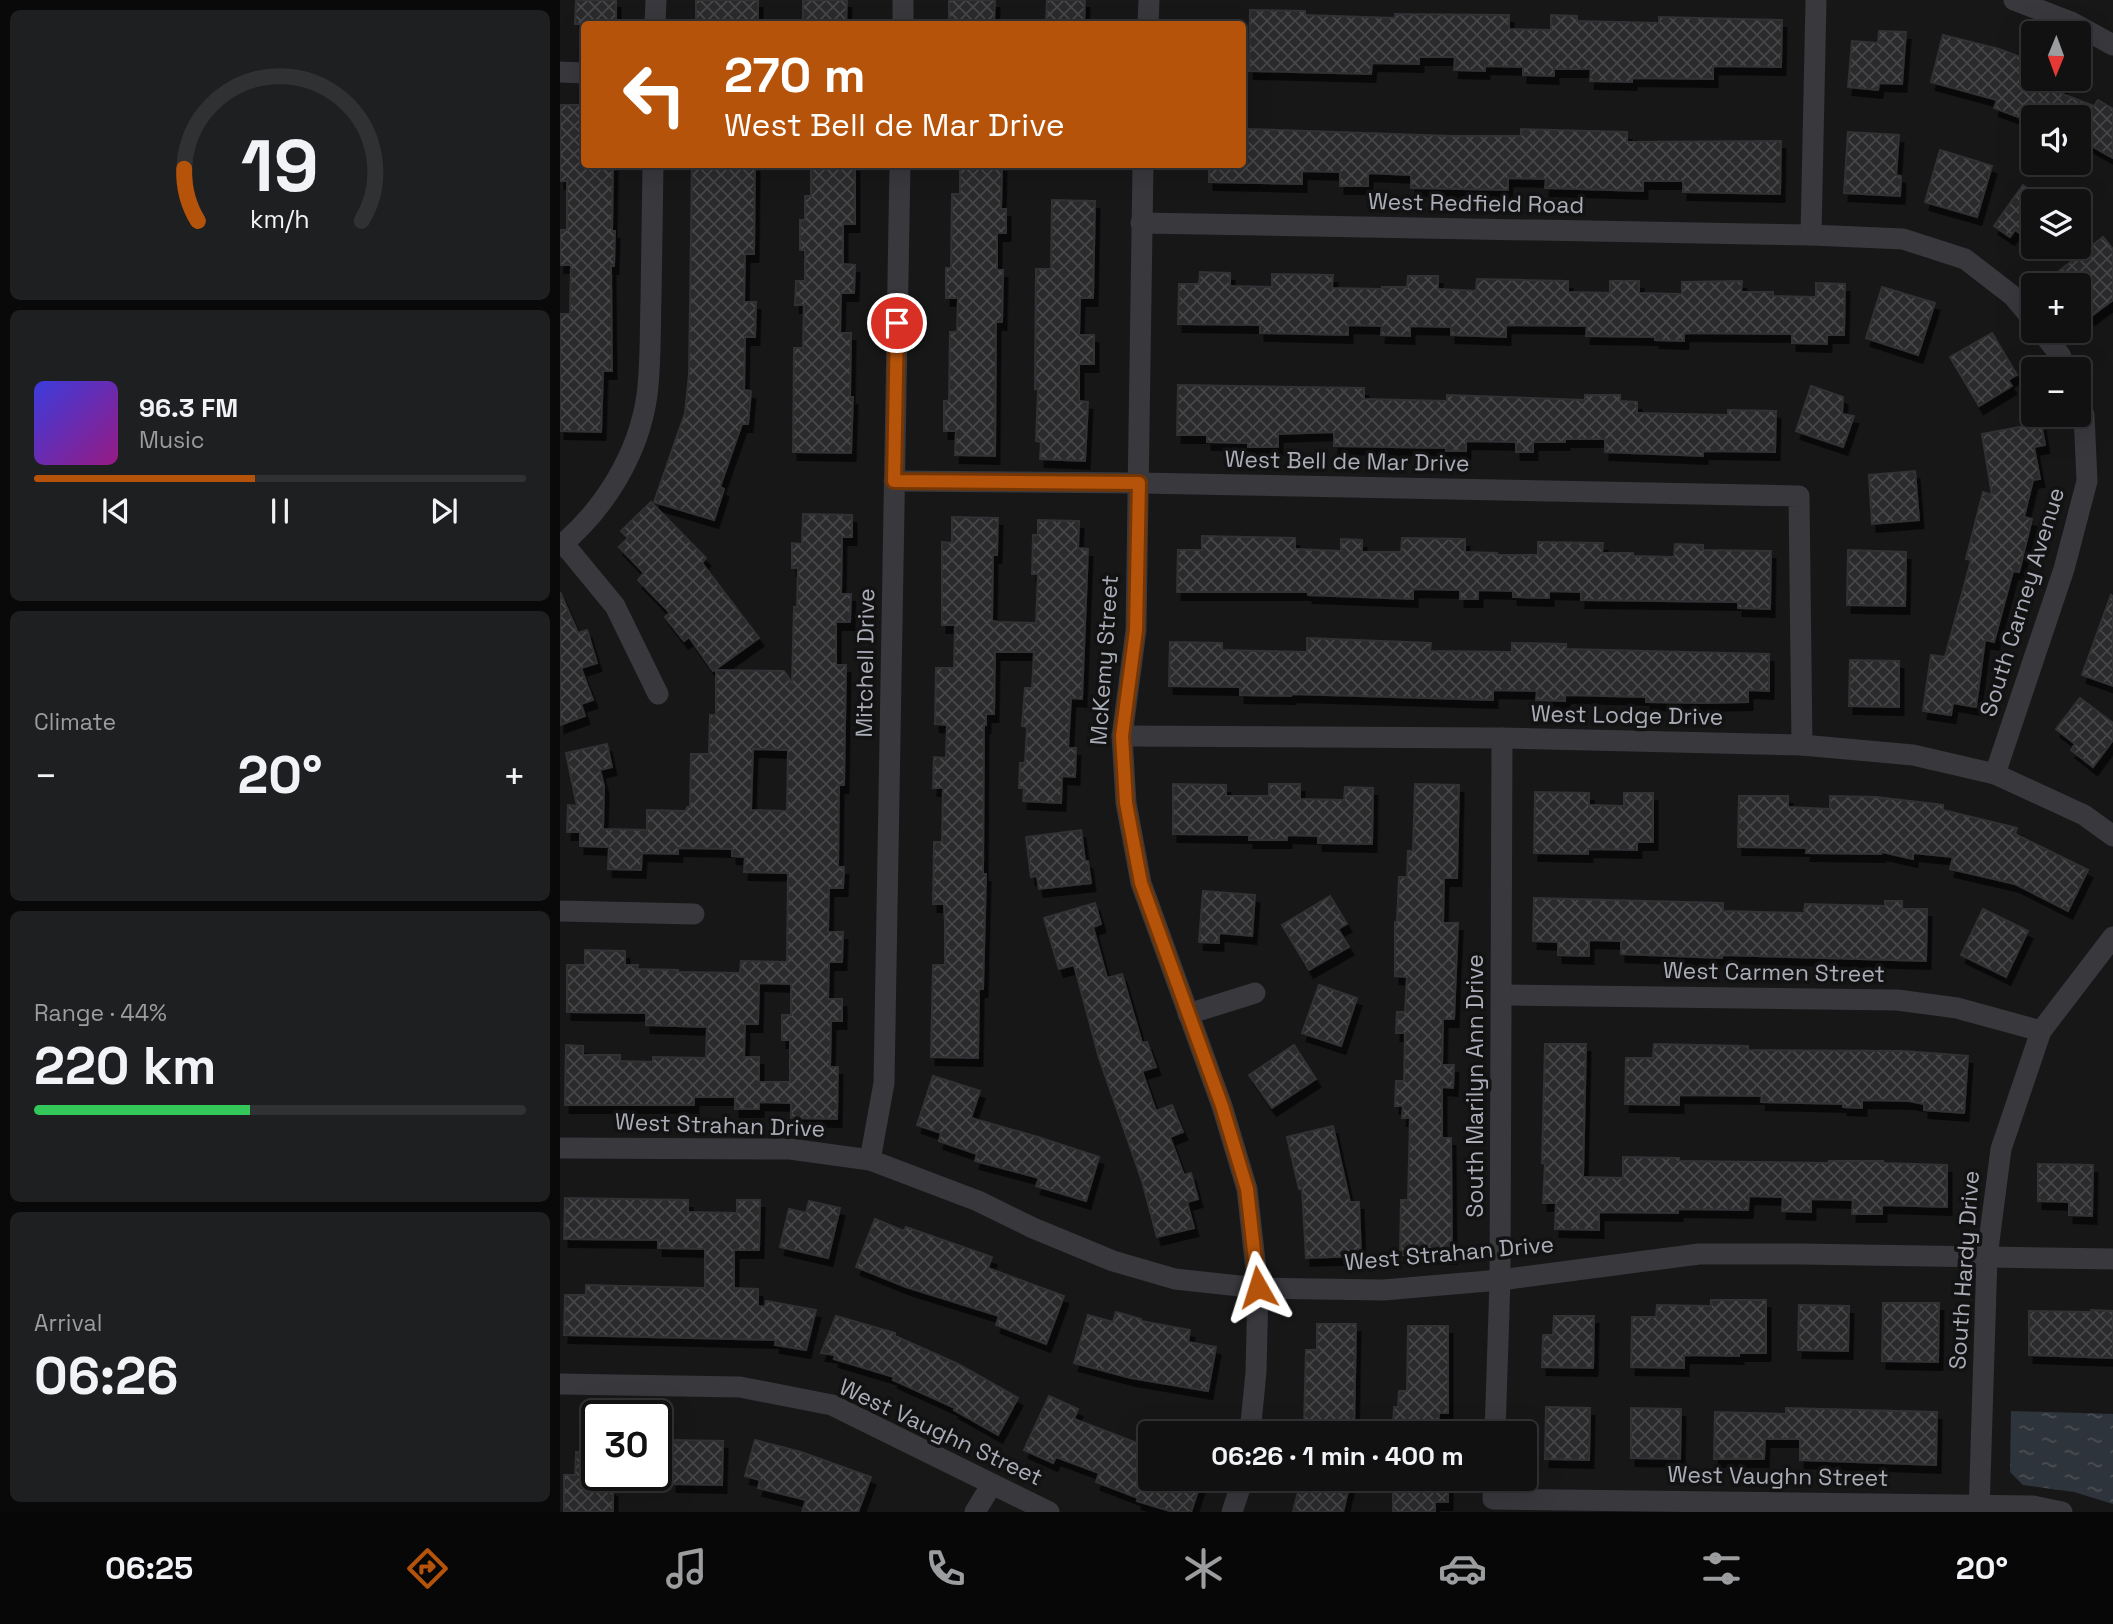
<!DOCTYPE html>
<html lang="en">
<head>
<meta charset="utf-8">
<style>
  body { margin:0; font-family:"Space Grotesk",sans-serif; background:#1e1f20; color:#f1f3f6; height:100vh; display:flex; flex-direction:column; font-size:26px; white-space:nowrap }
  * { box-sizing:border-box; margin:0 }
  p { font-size:23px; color:#9c9d9f }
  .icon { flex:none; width:38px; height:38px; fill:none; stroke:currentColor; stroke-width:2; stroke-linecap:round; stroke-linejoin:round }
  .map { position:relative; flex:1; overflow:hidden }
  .side { display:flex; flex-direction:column; gap:10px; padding:10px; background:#09090a; width:560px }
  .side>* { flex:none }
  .hud { position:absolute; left:21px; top:21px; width:665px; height:147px; border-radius:7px; box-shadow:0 7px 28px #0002,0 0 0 2px #303132; background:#b45309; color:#fff; overflow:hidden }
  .needle { width:46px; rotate:181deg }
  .controls { position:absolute; left:1461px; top:21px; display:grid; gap:14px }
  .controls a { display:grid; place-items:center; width:70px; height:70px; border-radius:7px; background:#111112; box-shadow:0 7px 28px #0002,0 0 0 2px #303132; font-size:35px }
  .speed { position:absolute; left:21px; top:1400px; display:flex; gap:14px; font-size:35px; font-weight:700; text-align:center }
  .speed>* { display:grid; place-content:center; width:91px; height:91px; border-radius:50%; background:#111112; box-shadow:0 7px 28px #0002,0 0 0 2px #303132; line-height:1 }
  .speed .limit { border:4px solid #111; border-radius:10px; background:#fff; color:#111 }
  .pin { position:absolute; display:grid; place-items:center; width:60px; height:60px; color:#fff; margin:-30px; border:4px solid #fff; border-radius:50%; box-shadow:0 2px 7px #0007 }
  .me { position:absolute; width:77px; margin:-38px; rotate:354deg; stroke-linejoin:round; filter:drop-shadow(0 0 5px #0008) }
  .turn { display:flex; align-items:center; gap:24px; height:147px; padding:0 28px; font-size:32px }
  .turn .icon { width:91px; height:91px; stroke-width:2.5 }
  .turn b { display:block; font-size:49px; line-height:60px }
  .big { font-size:52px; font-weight:700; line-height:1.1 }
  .side .card { flex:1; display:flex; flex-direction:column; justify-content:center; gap:10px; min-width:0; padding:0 24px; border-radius:10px; background:#1e1f20 }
  .side .dial { align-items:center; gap:0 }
  .dial svg { height:182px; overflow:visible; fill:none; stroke:#303132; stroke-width:7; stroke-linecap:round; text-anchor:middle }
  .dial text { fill:#f1f3f6; stroke:none }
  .song { display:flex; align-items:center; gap:21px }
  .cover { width:84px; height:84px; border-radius:10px; background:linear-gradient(135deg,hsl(240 70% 55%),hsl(310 70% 35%)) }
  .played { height:7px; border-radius:4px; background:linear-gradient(90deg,#b45309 45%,#303132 45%) }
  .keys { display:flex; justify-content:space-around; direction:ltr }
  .heat { display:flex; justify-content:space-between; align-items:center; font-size:38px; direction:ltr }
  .charge { height:10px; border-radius:5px; background:linear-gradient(90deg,#34c759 44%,#303132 0) }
  .trip { position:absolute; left:578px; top:1421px; width:399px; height:70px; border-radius:7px; background:#111112; box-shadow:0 7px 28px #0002,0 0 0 2px #303132; font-weight:700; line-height:70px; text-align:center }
  .menu { display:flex; height:112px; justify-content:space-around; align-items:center; background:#070707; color:#9c9d9f }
  .menu .icon { width:49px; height:49px }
  .menu .selected { color:#b45309 }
  .menu b { font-size:32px; color:#f1f3f6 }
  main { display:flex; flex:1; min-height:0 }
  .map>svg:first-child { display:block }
  .water { fill:url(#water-ripples) }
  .building { fill:url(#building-cross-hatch); stroke:#313134; stroke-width:2; fill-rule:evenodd; filter:url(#shadow) }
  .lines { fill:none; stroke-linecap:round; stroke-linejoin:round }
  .minor { stroke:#38383d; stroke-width:21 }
  .route-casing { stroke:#753606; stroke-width:18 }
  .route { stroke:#b45309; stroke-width:12 }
  .labels { text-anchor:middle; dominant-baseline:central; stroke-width:7; stroke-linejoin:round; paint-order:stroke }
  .street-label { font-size:23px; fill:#aaadb7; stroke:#121213 }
</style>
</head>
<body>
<main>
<section class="side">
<div class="card dial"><svg viewBox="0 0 100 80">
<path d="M14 69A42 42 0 1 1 86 69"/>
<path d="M14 69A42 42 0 0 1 8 46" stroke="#b45309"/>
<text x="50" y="56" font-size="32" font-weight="700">19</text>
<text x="50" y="72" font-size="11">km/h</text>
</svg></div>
<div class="card">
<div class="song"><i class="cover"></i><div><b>96.3 FM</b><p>Music</p></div></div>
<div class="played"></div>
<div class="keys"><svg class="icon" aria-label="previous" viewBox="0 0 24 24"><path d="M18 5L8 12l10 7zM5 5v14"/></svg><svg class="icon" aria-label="pause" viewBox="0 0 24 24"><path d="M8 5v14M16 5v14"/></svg><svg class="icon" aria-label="next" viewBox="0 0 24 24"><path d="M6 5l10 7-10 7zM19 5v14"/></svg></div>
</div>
<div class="card"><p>Climate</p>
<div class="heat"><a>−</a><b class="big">20°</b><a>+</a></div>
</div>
<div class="card"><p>Range · 44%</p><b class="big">220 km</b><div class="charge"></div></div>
<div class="card"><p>Arrival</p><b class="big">06:26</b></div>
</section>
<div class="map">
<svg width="1553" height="1512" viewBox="0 0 1553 1512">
  <defs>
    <pattern id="water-ripples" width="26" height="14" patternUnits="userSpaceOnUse" patternTransform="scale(1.75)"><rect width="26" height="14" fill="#2e343b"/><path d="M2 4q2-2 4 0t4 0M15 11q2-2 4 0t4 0" fill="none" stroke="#4a4f55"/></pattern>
    <pattern id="building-cross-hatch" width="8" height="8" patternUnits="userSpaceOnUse" patternTransform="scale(1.75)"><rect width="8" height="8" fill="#2a2a2c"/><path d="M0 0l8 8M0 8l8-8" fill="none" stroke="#464648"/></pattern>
    <filter id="shadow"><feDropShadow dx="4.5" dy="8" stdDeviation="0" flood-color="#0009"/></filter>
  </defs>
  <rect width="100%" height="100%" fill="#171718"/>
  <!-- water -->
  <path class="water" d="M1451 1411 1553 1414V1504L1514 1492 1463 1485 1450 1472Z"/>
  <!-- building -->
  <g class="building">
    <path d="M16 0H56V24H15Z"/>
    <rect x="136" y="0" width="62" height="24"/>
    <path d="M243 0H287L286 24H248V22H243Z"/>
    <path d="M389 0H435L434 24H389Z"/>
    <path d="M487 0H525L524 24H486Z"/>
    <path d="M690 10 745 11V15L835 18V14L949 15V29L991 30V15L1017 16V21L1099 23V17L1222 20 1221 67 1153 66V79L1072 78V82L1030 81 1031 69H994V76L963 75V67L925 66V71L894 70 895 57H859V64L812 63 811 74 689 71Z"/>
    <path d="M1319 31 1346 32 1342 84 1319 83 1318 90 1288 87 1292 41 1318 43Z"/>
    <path d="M1383 35 1439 49 1474 62V79H1505L1500 93 1534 106 1538 100 1553 109V158L1519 139V117H1474V123L1434 108 1437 100 1371 82Z"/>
    <path d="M0 105H24V164H53L52 231H55L54 266H51L52 371H43L41 432 0 431V314H10L11 265H0V230H7V181H0Z"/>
    <path d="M688 129 892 136H961V129L1029 131 1067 132V142L1221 141 1220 194 1123 192V181H1083V191L985 188 986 179 948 178V190L851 188V175L808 173V186H780V172L742 171V184L649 182V164H687Z"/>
    <path d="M1288 132 1339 135 1336 175 1341 176 1340 196 1284 193Z"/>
    <path d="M1380 150 1432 166 1417 217 1365 202Z"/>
    <path d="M132 164H195L194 254H185L184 302H196L195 337H185L184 390 191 391 188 424H182L160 487 164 489 154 520 94 502 125 413 129 374Z"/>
    <path d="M251 164H295V224H283V264L295 265 294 293H281L280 333H291L290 397H293L291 453 233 452 234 348H243L244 305H235L236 281H245V250H240V220H245V196H251Z"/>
    <path d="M400 164H442L441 209H446V233H437V270H443L442 322H436L435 456 395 455 396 431H384V401H389L390 332H397L398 298H386V268H391L392 194H400Z"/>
    <path d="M1463 185 1474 193V243L1455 230 1450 237 1434 226Z"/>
    <path d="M492 200 535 201 533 298H520L519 335H534V364H519V401L528 402 525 461 480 459 481 442 476 441 478 389H475L476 269H491Z"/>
    <path d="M1543 237 1553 249V300L1530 317 1519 303V285H1505L1499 277V271Z"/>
    <path d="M640 272 670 273V286L712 287V274L773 275 772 288 822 289V287H847L848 276H878V289L916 291 917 279 1008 281V292L1050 293V281H1079V293L1122 294V282L1182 281 1181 292H1213V296L1256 297V283L1285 284 1284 335H1267V344L1232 343V334L1124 333V341L1095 340V337L1026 336 1027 326 946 325V337L891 335V327L850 326V336L821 335 822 326 788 325V335L700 333V325L618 324 619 284H639Z"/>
    <path d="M1322 287 1375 303 1358 355 1306 338Z"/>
    <path d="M1432 333 1457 375 1448 380 1452 386 1419 406 1390 357Z"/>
    <path d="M618 385 804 388V399L887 401V395L1025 400V395H1060V401L1077 402V413L1168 415V410L1216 411 1215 452 1143 451V456L1045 452V439H1005V442H973V452H956V442L906 441V451H886V448L774 446V432L718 434V447H688V443L647 442V435H617Z"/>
    <path d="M1251 386 1283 397 1282 414 1294 416 1283 447 1236 431Z"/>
    <path d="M1481 423 1485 445 1474 447 1480 479 1473 480 1464 517 1472 519 1459 572 1453 571 1434 642 1425 640 1416 707 1393 703 1391 715 1363 711 1371 655 1385 657 1411 560 1406 559 1423 492 1432 495 1422 434Z"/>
    <path d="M1355 471 1359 520 1312 524 1309 475Z"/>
    <path d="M91 502 146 558 142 563 199 638 153 671 129 637 124 641 105 617 110 613 78 580 84 573 59 547 68 538 61 531Z"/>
    <path d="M243 514 292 515V537H282L281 594H291L290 622H276V665H286L284 785H279L278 867H284L283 888H269L268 932H283L282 962H269L268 999H282V1021H271L270 1067H278L277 1119 231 1118V1103L199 1102V1109H175V1097H134V1105H5L6 1045 23 1046V1055H60V1061L93 1062V1057L146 1058 147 1027 86 1025V1013L7 1012V965H25V950L65 951V965H78L77 969 118 970V972L180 973 181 961 227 962 228 873 184 872 185 857 172 856V849L118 848V854L82 853 81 870 48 869 49 847 20 846V832H7L8 805 17 806 6 753 47 744 52 767 40 770 44 786 43 829 87 830V810L126 811 127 807H130L131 754H149L150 715H156V670L224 671 232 683 234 607H237L238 568H232V543L242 544ZM193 749 228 750 227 811 191 810ZM199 983 231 984V1015H222V1040H230V1082H199V1057H184L185 1024H198Z"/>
    <path d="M392 517 438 518 437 555H433L432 621 438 622 476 623 478 574H472L473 535H478V520L519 521 518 548 528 549 522 699 511 698 508 748H516L515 777 502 776 501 803 463 801 464 788H459L460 763H465L467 727 462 726 465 688H472L474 652H435L434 714H426V725H424L423 874H426L423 989H419L418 1058 371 1057 373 965H385V923L384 904H373L374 842H382L383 788H373L374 757 386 758 387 725 375 724 376 668H394L395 625H382V542L392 543Z"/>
    <path d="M642 536 735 538V549L781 551V539L802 540V552H841L842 538 905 539V552L937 553V555H978V542L1043 543 1042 553H1073V556L1114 557 1115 544 1143 545V550L1211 551 1210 609 1178 608V602L1021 600V592L989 591V598L953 597V591L918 590V599H900V590L853 589V599L748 595V592H617L618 550H642Z"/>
    <path d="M1288 550 1346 552 1345 606 1287 605Z"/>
    <path d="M0 592 18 633 27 630 37 663 21 668 33 700 21 704 25 716 0 725Z"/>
    <path d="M1551 595 1553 596V686L1522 675Z"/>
    <path d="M747 638 871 643 870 651 952 652V643L1006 644V649L1209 654V691L1188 690V702L1142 703 1086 702V697L1005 695V701L976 700 977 691 933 690V700L731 694V696L680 695V687L609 686 610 642 662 643V650L747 652Z"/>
    <path d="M1290 660 1339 661V707L1289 706Z"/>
    <path d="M1520 698 1553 723V740L1533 767 1511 750 1515 744 1496 729Z"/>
    <path d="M613 784 666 785V796H709V784H740V799L784 800 785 787 813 788 812 844 758 843V836L727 835V840H689V835L613 834Z"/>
    <path d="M855 784 899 785 897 878H884L883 923H898L894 1019H883L882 1065H894L893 1088 882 1087V1138H891L892 1256 840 1255 841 1200H848L850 1118H842L843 1106H835L836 1081H844L845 1033H836L837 1012H845L847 977 835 976V922H837L839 877H847L848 851H853Z"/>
    <path d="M975 792 1029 793V805L1064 806V793H1093V842H1077V850L1028 849V854L974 853Z"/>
    <path d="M1179 796H1228V807L1270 809V796L1316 797 1383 805V810L1457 828 1455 834 1528 870 1508 911 1455 884 1390 869 1393 857 1353 853V859L1322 852 1321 854 1246 853 1247 848 1178 847Z"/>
    <path d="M521 830 525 861H528L531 883 479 889 477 876 471 877 466 837Z"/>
    <path d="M643 891 695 895 692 936 659 933V943L639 942Z"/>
    <path d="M770 896 787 924 778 929 789 947 749 970 722 925Z"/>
    <path d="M974 898 1163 903V911L1244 913 1245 904 1325 906V901H1342V909H1367L1366 961 1162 955V958L1061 954V941L1029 940V956L998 955V942L973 941Z"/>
    <path d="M535 903 541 924 533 927 547 978 562 974 582 1043 587 1042 596 1067 582 1071 596 1111 612 1105 623 1132 610 1137 624 1175 631 1173 638 1199 627 1202 634 1228 597 1237 582 1181 539 1058 514 965 499 969 484 918Z"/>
    <path d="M1423 909 1468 931 1446 977 1401 955Z"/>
    <path d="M759 985 797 998 781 1046 742 1033Z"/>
    <path d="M985 1044H1026L1023 1177 1063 1178V1157L1119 1158V1161L1269 1163V1161H1323V1163L1387 1165V1207L1322 1205V1214H1292L1293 1200 1251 1199V1212L1222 1211 1223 1197 1189 1196 1188 1210 1118 1209V1213L1039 1212V1230L995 1229 996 1203H983L985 1164 982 1163Z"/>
    <path d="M1094 1044 1188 1046V1050L1344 1051 1408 1056 1404 1113 1364 1110V1104L1349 1101 1302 1100V1108L1283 1107V1104L1201 1102 1202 1096 1119 1095V1105L1065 1104 1066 1058H1093Z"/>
    <path d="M734 1045 756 1079 712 1108 689 1075Z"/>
    <path d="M373 1076 420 1091 411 1118 478 1137 539 1157 526 1201 476 1186 479 1178 415 1161 417 1154 379 1141 381 1133 357 1125Z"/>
    <path d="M773 1126 790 1202H799L801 1256 746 1258 742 1189H739L727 1137Z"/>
    <path d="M1478 1164 1533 1165 1532 1216 1509 1215V1202L1478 1201Z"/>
    <path d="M5 1198 128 1200V1212L177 1213V1200H200L199 1250H174V1288L198 1289V1306L205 1307 206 1301 256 1310 246 1350 215 1345 216 1340 4 1335 5 1295H26V1285L145 1288V1249L98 1248V1240L4 1239Z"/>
    <path d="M249 1201 280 1208 268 1258 220 1247 229 1209 246 1213Z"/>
    <path d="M315 1219 344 1231 346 1227 432 1257 428 1268 504 1296 486 1344 436 1325 439 1316 346 1287 296 1267Z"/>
    <path d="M1151 1300H1206V1353H1179V1356L1124 1355V1368L1071 1367 1072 1317H1096L1097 1305 1151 1306Z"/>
    <path d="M1323 1303H1379L1378 1362 1322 1361Z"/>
    <path d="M1239 1305 1289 1306 1288 1351 1238 1350Z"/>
    <path d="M1531 1310 1553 1311V1358L1469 1355V1311L1531 1312Z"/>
    <path d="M556 1312 581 1319V1321L630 1330 628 1342 656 1347 648 1391 571 1378 514 1363 528 1315 553 1322Z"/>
    <path d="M276 1316 335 1333V1336L398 1364 458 1398 438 1435 394 1410 395 1408 333 1380 334 1377 274 1359 275 1355 261 1353Z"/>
    <path d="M994 1316H1034L1033 1368 982 1367 983 1335H993Z"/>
    <path d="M757 1324H796L794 1433H754V1427L744 1426 746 1350H757Z"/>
    <path d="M848 1326H888V1413H879L878 1433H833L834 1407H838L839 1391H847Z"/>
    <path d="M489 1396 518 1409 514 1419 590 1448V1479H642L631 1512H613L577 1501 578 1498 536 1482 539 1473 496 1457 493 1463 464 1450Z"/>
    <path d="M986 1407 1030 1408 1029 1460 985 1459Z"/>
    <path d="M1071 1408 1121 1409 1120 1459 1071 1458Z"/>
    <path d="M1226 1408 1377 1412 1376 1465 1240 1460V1439H1205L1204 1459H1154L1155 1412 1226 1414Z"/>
    <path d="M113 1440 163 1441 162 1485 112 1484Z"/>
    <path d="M195 1440 241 1452 311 1477 298 1512H242L246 1500 198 1488 200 1480 185 1476Z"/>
    <path d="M16 1452 37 1453V1481L53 1489V1512H4V1475H15Z"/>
    <path d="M741 1479H791L783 1512H733Z"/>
    <path d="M833 1479H888V1502H875V1512H833Z"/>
  </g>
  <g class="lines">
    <!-- minor -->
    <g class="minor">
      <path d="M1454 0 1511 22 1553 45"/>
      <path d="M95 24 96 0"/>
      <path d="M343 24V0"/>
      <path d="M588 24 589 0"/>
      <path d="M0 72 24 73"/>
      <path d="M583 164 576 630 562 736 566 803 581 883 662 1106 687 1189 698 1288 696 1372 690 1433"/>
      <path d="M581 223 1251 235 1343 239 1405 259 1453 296 1474 321"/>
      <path d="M1251 235 1256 0"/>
      <path d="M1481 331 1500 355 1506 369"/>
      <path d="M334 481 579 483 1239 496 1242 745"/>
      <path d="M3 543 55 606 98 694"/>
      <path d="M0 546C45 509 79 453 87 395 91 364 90 331 91 299 92 254 92 209 93 164"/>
      <path d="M562 736 942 738 1242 745 1353 755 1435 774 1524 815 1553 836"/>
      <path d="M1435 774 1504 569 1527 481 1524 415 1519 403"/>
      <path d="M0 911 134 914"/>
      <path d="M942 995 1337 1000 1397 1008 1481 1031"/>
      <path d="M628 1014 695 993"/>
      <path d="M0 1148 230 1149 310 1160 418 1201 473 1228 553 1261 615 1279 698 1288 823 1290 940 1280 1139 1254H1240L1553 1259"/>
      <path d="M310 1160 324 1083 340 164"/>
      <path d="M0 1384 180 1387 272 1405 489 1512"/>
      <path d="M935 1433 940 1280 942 738"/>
      <path d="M934 1479 933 1499 1473 1506 1502 1512"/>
      <path d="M415 1512 432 1484"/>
      <path d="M672 1512 683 1479"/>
      <path d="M1419 1512 1427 1257 1441 1149 1481 1031 1553 937"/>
    </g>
  </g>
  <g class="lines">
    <defs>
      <path id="route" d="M337 323 334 481 579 483 576 630 562 736 566 803 581 883 662 1106 687 1189 698 1287"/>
    </defs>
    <!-- route casing -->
    <use href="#route" class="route-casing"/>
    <!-- route -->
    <use href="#route" class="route"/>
  </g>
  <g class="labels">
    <!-- street labels -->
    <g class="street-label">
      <text transform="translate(916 203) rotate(1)">West Redfield Road</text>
      <text transform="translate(787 461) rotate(1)">West Bell de Mar Drive</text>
      <text transform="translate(1462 602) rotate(-73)">South Carney Avenue</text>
      <text transform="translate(544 660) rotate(-86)">McKemy Street</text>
      <text transform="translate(305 663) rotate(-89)">Mitchell Drive</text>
      <text transform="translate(1067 715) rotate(1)">West Lodge Drive</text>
      <text transform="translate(1214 972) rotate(1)">West Carmen Street</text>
      <text transform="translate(915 1086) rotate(-90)">South Marilyn Ann Drive</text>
      <text transform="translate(160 1125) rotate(2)">West Strahan Drive</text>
      <text transform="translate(889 1253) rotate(-5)">West Strahan Drive</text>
      <text transform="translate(1404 1270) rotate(-86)">South Hardy Drive</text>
      <text transform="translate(381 1432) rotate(25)">West Vaughn Street</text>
      <text transform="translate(1218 1476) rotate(1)">West Vaughn Street</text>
    </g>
  </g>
</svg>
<div class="controls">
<a><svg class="needle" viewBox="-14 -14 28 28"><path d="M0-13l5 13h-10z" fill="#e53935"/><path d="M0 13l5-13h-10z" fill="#9c9d9f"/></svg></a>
<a><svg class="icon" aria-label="sound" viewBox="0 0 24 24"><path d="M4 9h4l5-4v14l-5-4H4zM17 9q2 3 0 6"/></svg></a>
<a><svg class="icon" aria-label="layers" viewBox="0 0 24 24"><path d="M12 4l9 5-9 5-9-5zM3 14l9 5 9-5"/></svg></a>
<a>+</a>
<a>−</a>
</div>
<div class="speed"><div class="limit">30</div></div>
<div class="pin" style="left:337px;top:323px;background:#d93025"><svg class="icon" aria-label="arrive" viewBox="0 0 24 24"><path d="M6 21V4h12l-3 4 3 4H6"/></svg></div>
<svg class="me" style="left:698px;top:1287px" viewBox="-20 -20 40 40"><path d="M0-17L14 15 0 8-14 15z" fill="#b45309" stroke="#fff" stroke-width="4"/></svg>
<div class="trip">06:26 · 1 min · 400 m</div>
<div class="hud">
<div class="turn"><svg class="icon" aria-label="left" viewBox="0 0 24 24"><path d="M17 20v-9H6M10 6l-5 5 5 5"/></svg><div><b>270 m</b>West Bell de Mar Drive</div></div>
</div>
</div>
</main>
<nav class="menu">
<b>06:25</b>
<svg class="icon selected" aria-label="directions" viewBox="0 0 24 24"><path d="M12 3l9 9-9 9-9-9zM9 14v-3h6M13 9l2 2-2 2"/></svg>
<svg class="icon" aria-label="music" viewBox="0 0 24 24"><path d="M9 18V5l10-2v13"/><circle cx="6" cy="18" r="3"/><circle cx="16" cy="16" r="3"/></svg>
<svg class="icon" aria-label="phone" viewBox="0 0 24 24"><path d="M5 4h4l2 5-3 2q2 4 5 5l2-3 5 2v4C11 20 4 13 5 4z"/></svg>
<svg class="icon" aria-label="climate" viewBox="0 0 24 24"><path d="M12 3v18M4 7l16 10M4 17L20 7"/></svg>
<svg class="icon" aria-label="car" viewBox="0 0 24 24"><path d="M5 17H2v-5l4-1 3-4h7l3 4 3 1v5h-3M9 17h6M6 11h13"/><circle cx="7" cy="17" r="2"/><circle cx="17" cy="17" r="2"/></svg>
<svg class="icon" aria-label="filters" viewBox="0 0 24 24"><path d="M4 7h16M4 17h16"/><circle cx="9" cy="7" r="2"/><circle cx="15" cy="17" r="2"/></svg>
<b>20°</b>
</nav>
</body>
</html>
